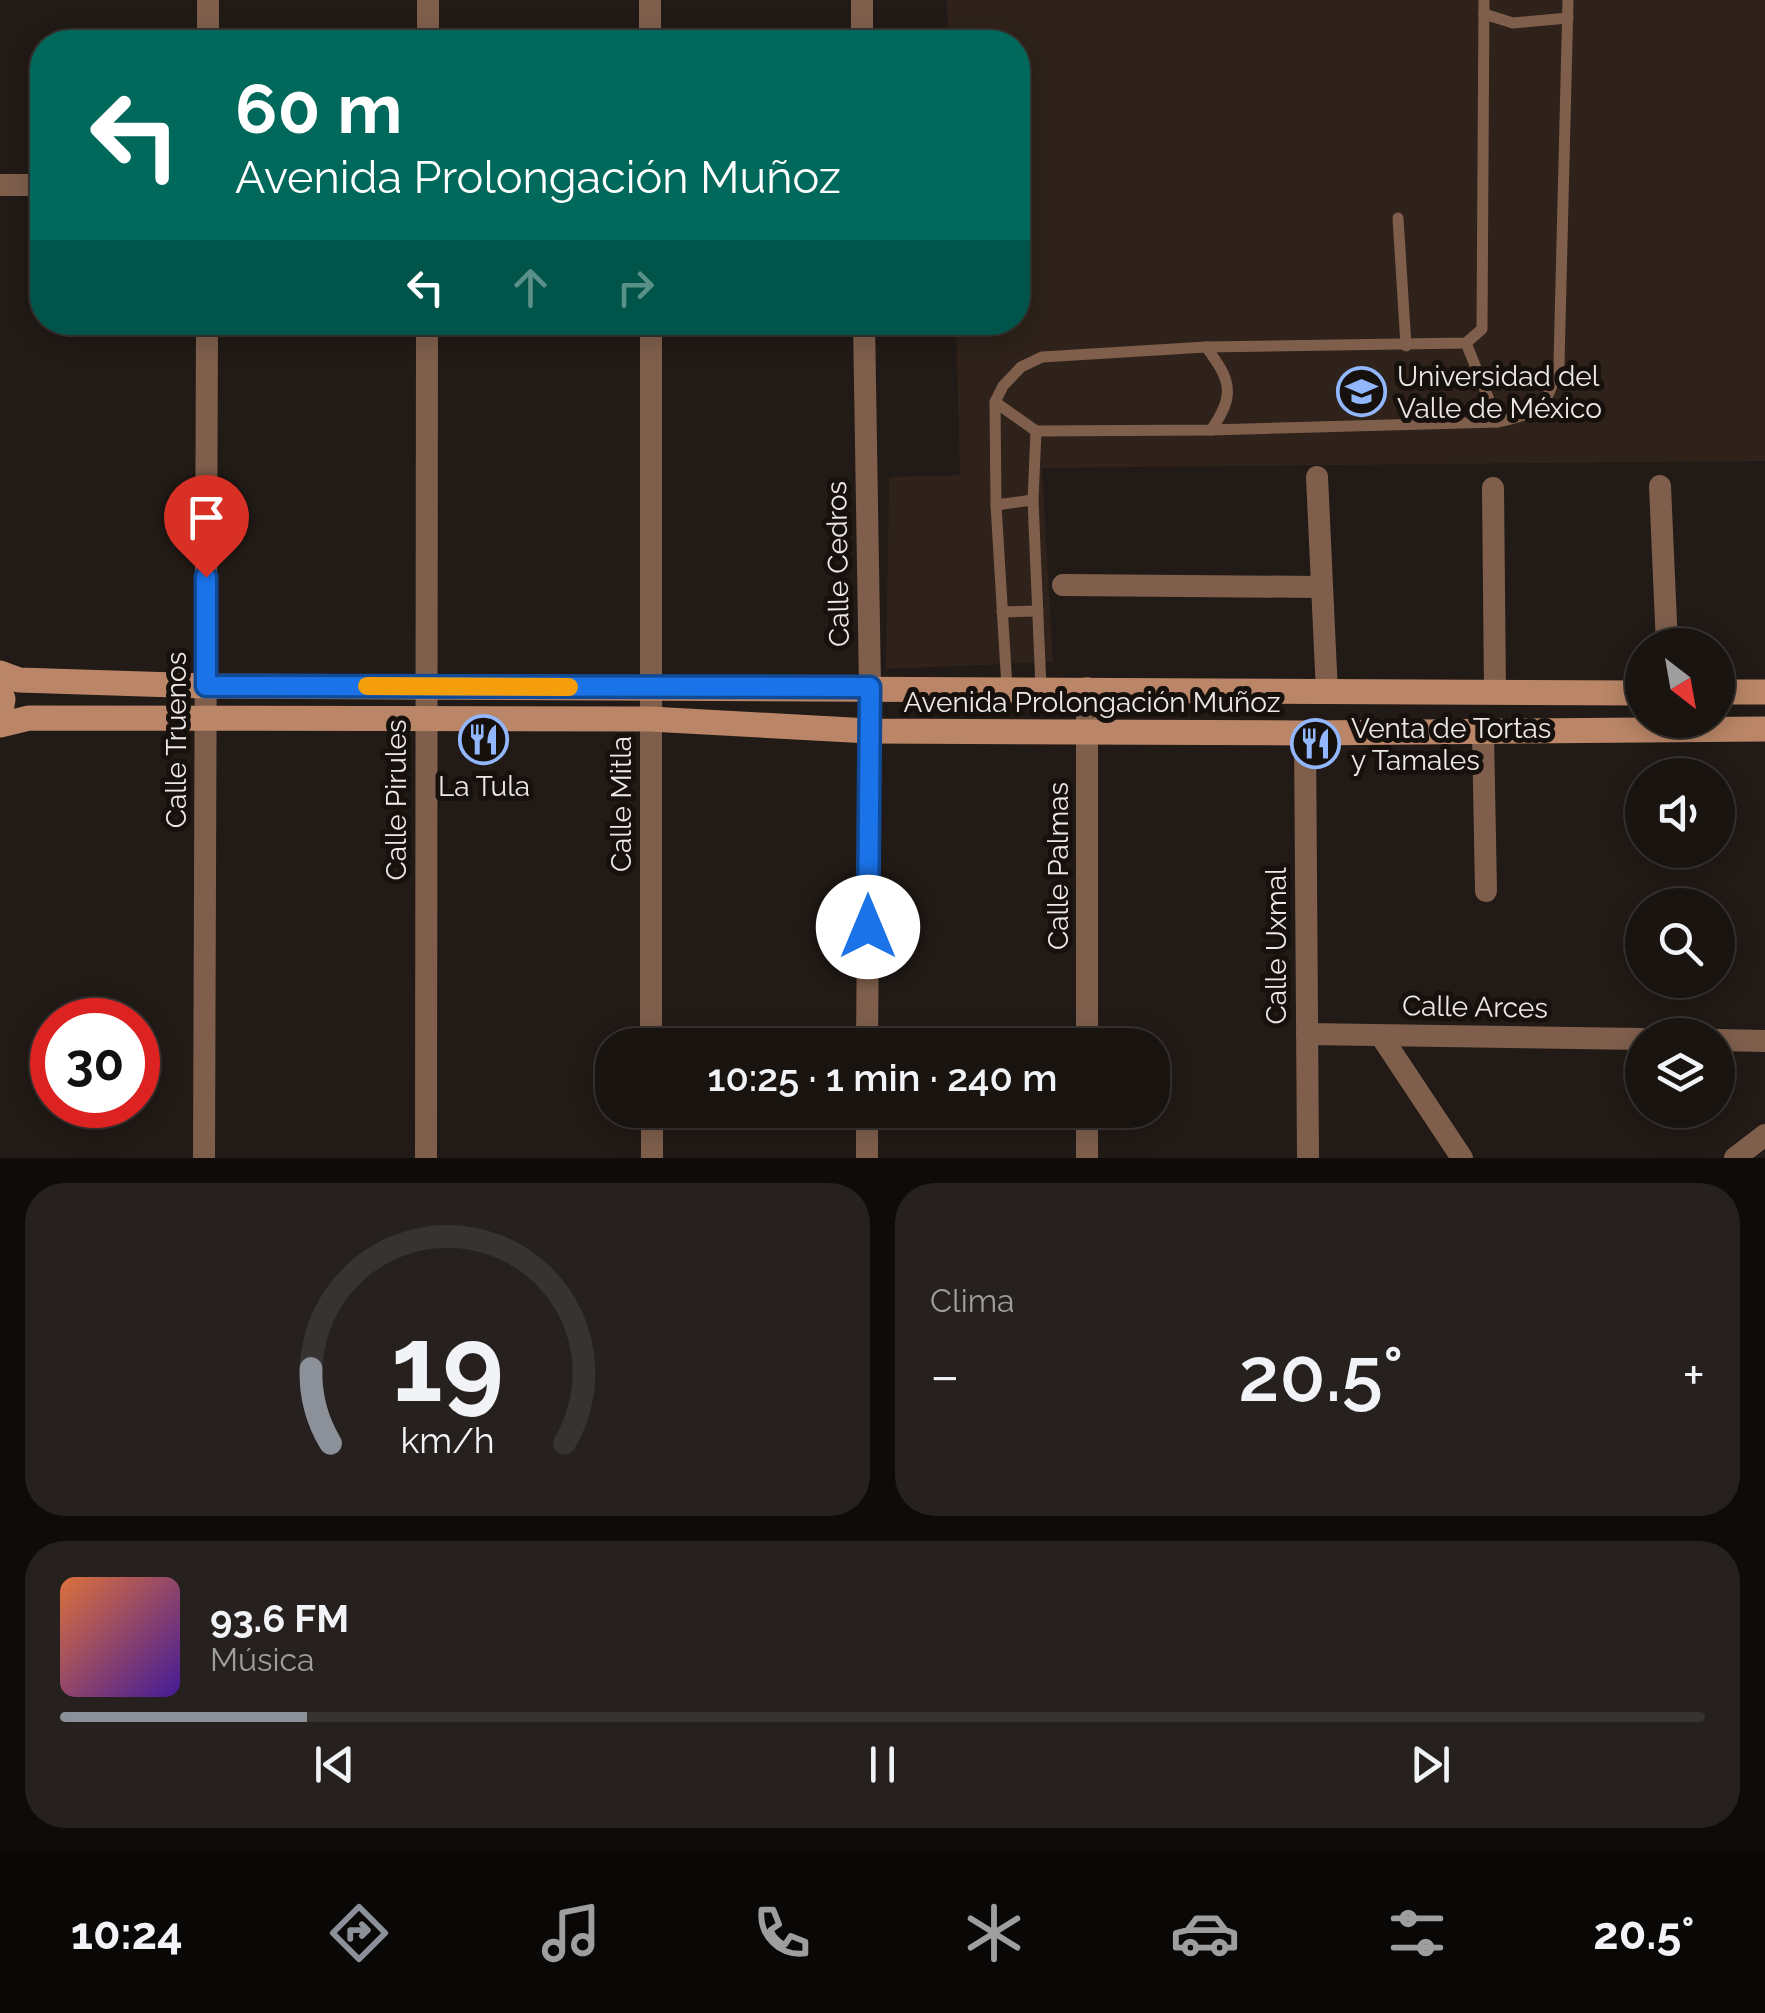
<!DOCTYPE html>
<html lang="es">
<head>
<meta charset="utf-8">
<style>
  body { margin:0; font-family:Raleway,sans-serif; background:#26211e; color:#f1f3f6; height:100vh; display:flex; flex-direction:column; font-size:38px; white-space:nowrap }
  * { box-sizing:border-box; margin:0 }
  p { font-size:32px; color:#9f9e9f }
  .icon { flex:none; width:55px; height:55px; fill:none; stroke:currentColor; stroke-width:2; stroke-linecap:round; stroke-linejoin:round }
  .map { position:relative; height:1158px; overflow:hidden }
  .drawer { display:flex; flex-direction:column; gap:25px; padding:25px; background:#0e0b09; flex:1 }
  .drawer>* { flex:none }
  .guide { position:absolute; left:30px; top:30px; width:1000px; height:305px; border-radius:40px; box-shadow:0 5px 25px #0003,0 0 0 2px #373330; background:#00695c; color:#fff; overflow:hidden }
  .needle { width:65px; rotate:149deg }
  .buttons { position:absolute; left:1625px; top:628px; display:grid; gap:20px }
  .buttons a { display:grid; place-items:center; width:110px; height:110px; border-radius:50%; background:#191410; box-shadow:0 5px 25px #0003,0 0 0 2px #373330; font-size:50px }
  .speed { position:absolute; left:30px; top:998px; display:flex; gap:20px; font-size:50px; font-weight:700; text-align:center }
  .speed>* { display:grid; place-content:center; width:130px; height:130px; border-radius:50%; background:#191410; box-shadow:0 5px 25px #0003,0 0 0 2px #373330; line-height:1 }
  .speed .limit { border:15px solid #d22; background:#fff; color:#111 }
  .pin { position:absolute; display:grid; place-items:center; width:85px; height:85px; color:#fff; margin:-102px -42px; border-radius:50% 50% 50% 0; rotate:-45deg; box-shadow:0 0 10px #0007 }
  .pin .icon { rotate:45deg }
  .me { position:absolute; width:110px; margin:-55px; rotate:0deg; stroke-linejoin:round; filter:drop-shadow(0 0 8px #0008) }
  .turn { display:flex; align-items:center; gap:35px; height:210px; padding:0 40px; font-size:45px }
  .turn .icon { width:130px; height:130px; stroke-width:2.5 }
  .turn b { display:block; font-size:70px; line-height:85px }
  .lanes { display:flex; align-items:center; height:95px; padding:0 40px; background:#0003; justify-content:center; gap:50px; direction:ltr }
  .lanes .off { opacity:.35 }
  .big { font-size:75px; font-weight:600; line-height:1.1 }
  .drawer .card { flex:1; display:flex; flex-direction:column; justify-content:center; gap:15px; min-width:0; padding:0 35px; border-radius:40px; background:#26211e }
  .drawer .dial { align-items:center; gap:0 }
  .dial svg { height:260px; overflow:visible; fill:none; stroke:#373330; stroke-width:7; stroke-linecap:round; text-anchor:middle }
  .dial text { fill:#f1f3f6; stroke:none }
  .song { display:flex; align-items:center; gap:30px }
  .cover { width:120px; height:120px; border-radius:15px; background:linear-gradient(135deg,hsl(20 70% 55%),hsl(260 70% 35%)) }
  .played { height:10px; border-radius:5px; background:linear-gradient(90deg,#8c9099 15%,#373330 15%) }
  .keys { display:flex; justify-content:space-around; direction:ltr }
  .heat { display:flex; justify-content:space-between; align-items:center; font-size:55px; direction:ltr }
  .drawer .tiles { flex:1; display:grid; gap:25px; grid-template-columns:1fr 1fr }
  .card:last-child { grid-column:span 2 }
  .trip { position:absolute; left:595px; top:1028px; width:575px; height:100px; border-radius:40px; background:#191410; box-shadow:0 5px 25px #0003,0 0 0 2px #373330; font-weight:600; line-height:100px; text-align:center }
  .menu { display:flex; height:160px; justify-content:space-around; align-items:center; background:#0a0806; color:#9f9e9f }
  .menu .icon { width:70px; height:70px }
  .menu .selected { color:#8c9099 }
  .menu b { font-size:45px; color:#f1f3f6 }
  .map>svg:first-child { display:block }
  .built { fill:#2e221a }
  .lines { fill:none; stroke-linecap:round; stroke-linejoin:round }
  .lane { stroke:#7f5f4c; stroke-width:11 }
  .street { stroke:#7f5f4c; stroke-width:22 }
  .secondary { stroke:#ba8667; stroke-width:25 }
  .route-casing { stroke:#114b97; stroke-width:25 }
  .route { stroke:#1a73e8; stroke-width:18 }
  .slow { stroke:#f59e0b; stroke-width:18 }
  .labels { text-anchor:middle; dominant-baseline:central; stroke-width:10; stroke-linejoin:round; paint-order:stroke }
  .poi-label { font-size:28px; fill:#ede8e5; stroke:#17110d; text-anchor:start }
  .street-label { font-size:28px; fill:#ede8e5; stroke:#17110d }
</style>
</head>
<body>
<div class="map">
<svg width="1765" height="1158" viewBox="0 0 1765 1158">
  <rect width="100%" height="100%" fill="#211a16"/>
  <!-- built -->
  <path class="built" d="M947 0H1765V461L1042 468 1053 662 886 669 889 477 960 475 956 323 1018 322V42H948Z"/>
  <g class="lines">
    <!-- lane -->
    <g class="lane">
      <path d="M1484 14 1513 23 1568 18"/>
      <path d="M1398 218 1406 346"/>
      <path d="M1466 343 1498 422"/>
      <path d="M1206 347C1231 380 1236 395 1211 430"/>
      <path d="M995 402 1036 431"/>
      <path d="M996 505 1033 500"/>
      <path d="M1002 612 1038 611"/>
      <path d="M1007 688 996 505 995 402 1003 386 1021 367 1042 357 1206 347 1466 343 1482 329 1484 0"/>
      <path d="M1041 688 1033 500 1036 431 1211 430 1498 422C1542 412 1546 408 1559 364L1568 0"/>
    </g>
    <!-- street -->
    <g class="street">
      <path d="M650 0V42"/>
      <path d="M208 42V0"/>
      <path d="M428 42V0"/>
      <path d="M862 42V0"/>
      <path d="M0 185H42"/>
      <path d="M651 322V1045"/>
      <path d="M864 322 870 687 867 1045"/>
      <path d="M1317 477 1327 693"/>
      <path d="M1660 486 1667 645"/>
      <path d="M1493 488 1495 692"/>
      <path d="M1063 585 1320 587"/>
      <path d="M1483 732 1486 891"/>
      <path d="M1305 733 1308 1158"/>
      <path d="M1307 1034 1642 1039"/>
      <path d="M1381 1036 1462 1158"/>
      <path d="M1718 1040 1765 1041"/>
      <path d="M1087 1045V688"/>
      <path d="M652 1110V1158"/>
      <path d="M204 1158 207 322"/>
      <path d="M426 1158 427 322"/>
      <path d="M867 1158V1110"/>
      <path d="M1087 1158V1110"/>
      <path d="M1735 1158 1765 1135"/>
    </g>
    <!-- secondary -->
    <g class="secondary">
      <path d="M0 673 19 680 206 686 1642 693"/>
      <path d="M0 690 3 699 0 718"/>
      <path d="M1718 692H1765"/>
      <path d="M0 725 29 718 650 719 869 731 1305 733 1765 729"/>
    </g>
  </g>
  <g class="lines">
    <defs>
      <path id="route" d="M206 577V686L870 687 868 927"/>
    </defs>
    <!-- route casing -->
    <use href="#route" class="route-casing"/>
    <!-- route -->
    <use href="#route" class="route"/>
    <!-- slow -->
    <path class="slow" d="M367 686 569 687"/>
  </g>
  <!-- icons -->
  <defs>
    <symbol id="university-ring" viewBox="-11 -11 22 22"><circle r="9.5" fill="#17110d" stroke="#92b7fd" stroke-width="1.5"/><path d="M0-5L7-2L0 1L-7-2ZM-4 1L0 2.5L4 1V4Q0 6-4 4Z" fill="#92b7fd"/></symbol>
    <symbol id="restaurant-ring" viewBox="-11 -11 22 22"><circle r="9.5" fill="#17110d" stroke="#92b7fd" stroke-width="1.5"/><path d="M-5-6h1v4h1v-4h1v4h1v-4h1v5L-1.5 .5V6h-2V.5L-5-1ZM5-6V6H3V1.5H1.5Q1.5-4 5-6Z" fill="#92b7fd"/></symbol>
  </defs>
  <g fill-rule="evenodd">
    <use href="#university-ring" x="1334" y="364" width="55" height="55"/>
    <use href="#restaurant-ring" x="456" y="712" width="55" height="55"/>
    <use href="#restaurant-ring" x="1288" y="716" width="55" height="55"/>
  </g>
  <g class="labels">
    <!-- poi labels -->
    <g class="poi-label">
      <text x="1397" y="376">Universidad del<tspan x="1397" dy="32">Valle de México</tspan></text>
      <text x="1351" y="728">Venta de Tortas<tspan x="1351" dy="32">y Tamales</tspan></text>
      <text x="484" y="786" text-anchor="middle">La Tula</text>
    </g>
    <!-- street labels -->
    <g class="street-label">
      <text transform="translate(838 564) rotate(-91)">Calle Cedros</text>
      <text x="1092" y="702">Avenida Prolongación Muñoz</text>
      <text transform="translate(176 740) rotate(-90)">Calle Truenos</text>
      <text transform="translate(396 800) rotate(-90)">Calle Pirules</text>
      <text transform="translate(621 804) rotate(-90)">Calle Mitla</text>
      <text transform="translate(1058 866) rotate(-90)">Calle Palmas</text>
      <text transform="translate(1276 946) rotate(-90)">Calle Uxmal</text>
      <text transform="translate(1475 1007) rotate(1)">Calle Arces</text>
    </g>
  </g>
</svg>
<div class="buttons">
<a><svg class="needle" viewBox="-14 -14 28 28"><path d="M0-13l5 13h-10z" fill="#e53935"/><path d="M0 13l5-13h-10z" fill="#9f9e9f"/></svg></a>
<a><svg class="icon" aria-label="sound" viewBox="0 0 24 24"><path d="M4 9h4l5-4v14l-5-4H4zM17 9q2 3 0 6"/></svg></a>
<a><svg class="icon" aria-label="search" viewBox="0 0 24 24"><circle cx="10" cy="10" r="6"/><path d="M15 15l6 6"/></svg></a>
<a><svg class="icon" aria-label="layers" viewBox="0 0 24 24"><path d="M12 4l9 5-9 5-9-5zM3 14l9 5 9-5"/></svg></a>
</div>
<div class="speed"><div class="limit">30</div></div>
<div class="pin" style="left:206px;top:577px;background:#d93025"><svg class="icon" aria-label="arrive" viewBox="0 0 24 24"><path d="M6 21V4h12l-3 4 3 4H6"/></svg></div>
<svg class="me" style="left:868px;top:927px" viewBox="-20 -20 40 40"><circle r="19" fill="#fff"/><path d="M0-13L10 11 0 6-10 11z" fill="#1a73e8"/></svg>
<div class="trip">10:25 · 1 min · 240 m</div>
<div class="guide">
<div class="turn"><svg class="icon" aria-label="left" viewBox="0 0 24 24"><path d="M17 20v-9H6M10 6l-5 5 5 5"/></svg><div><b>60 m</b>Avenida Prolongación Muñoz</div></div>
<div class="lanes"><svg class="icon" aria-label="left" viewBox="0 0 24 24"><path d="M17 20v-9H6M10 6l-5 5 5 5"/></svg><svg class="icon off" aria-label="ahead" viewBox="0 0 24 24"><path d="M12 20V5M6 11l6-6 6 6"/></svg><svg class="icon off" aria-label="right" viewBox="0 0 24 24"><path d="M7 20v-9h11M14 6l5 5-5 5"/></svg></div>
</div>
</div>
<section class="drawer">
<div class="tiles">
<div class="card dial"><svg viewBox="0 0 100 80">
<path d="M14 69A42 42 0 1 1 86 69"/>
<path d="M14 69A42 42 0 0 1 8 46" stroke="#8c9099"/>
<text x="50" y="56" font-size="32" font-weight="700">19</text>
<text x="50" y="72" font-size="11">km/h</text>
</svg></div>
<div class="card"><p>Clima</p>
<div class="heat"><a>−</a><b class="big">20.5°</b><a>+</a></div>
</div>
<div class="card">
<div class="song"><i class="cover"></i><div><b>93.6 FM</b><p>Música</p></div></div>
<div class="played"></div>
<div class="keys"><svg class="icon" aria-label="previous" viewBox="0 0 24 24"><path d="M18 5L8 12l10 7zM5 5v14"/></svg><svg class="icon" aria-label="pause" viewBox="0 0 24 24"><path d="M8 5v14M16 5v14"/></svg><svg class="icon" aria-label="next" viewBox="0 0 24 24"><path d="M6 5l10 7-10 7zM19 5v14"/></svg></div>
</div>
</div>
</section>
<nav class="menu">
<b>10:24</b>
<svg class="icon selected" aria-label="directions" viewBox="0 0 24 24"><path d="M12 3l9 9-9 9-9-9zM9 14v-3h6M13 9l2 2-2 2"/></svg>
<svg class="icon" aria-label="music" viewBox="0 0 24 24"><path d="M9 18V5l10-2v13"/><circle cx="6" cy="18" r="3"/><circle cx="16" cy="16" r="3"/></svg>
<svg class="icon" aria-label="phone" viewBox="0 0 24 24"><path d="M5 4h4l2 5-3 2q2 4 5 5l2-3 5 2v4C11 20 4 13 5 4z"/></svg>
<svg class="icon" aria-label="climate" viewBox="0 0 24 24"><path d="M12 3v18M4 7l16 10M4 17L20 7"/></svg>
<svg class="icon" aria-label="car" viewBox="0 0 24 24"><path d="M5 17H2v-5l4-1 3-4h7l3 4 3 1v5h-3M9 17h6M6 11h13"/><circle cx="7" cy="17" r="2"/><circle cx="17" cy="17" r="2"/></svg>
<svg class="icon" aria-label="filters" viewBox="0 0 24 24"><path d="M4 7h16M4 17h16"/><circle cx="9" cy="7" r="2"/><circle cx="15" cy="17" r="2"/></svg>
<b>20.5°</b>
</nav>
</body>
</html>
